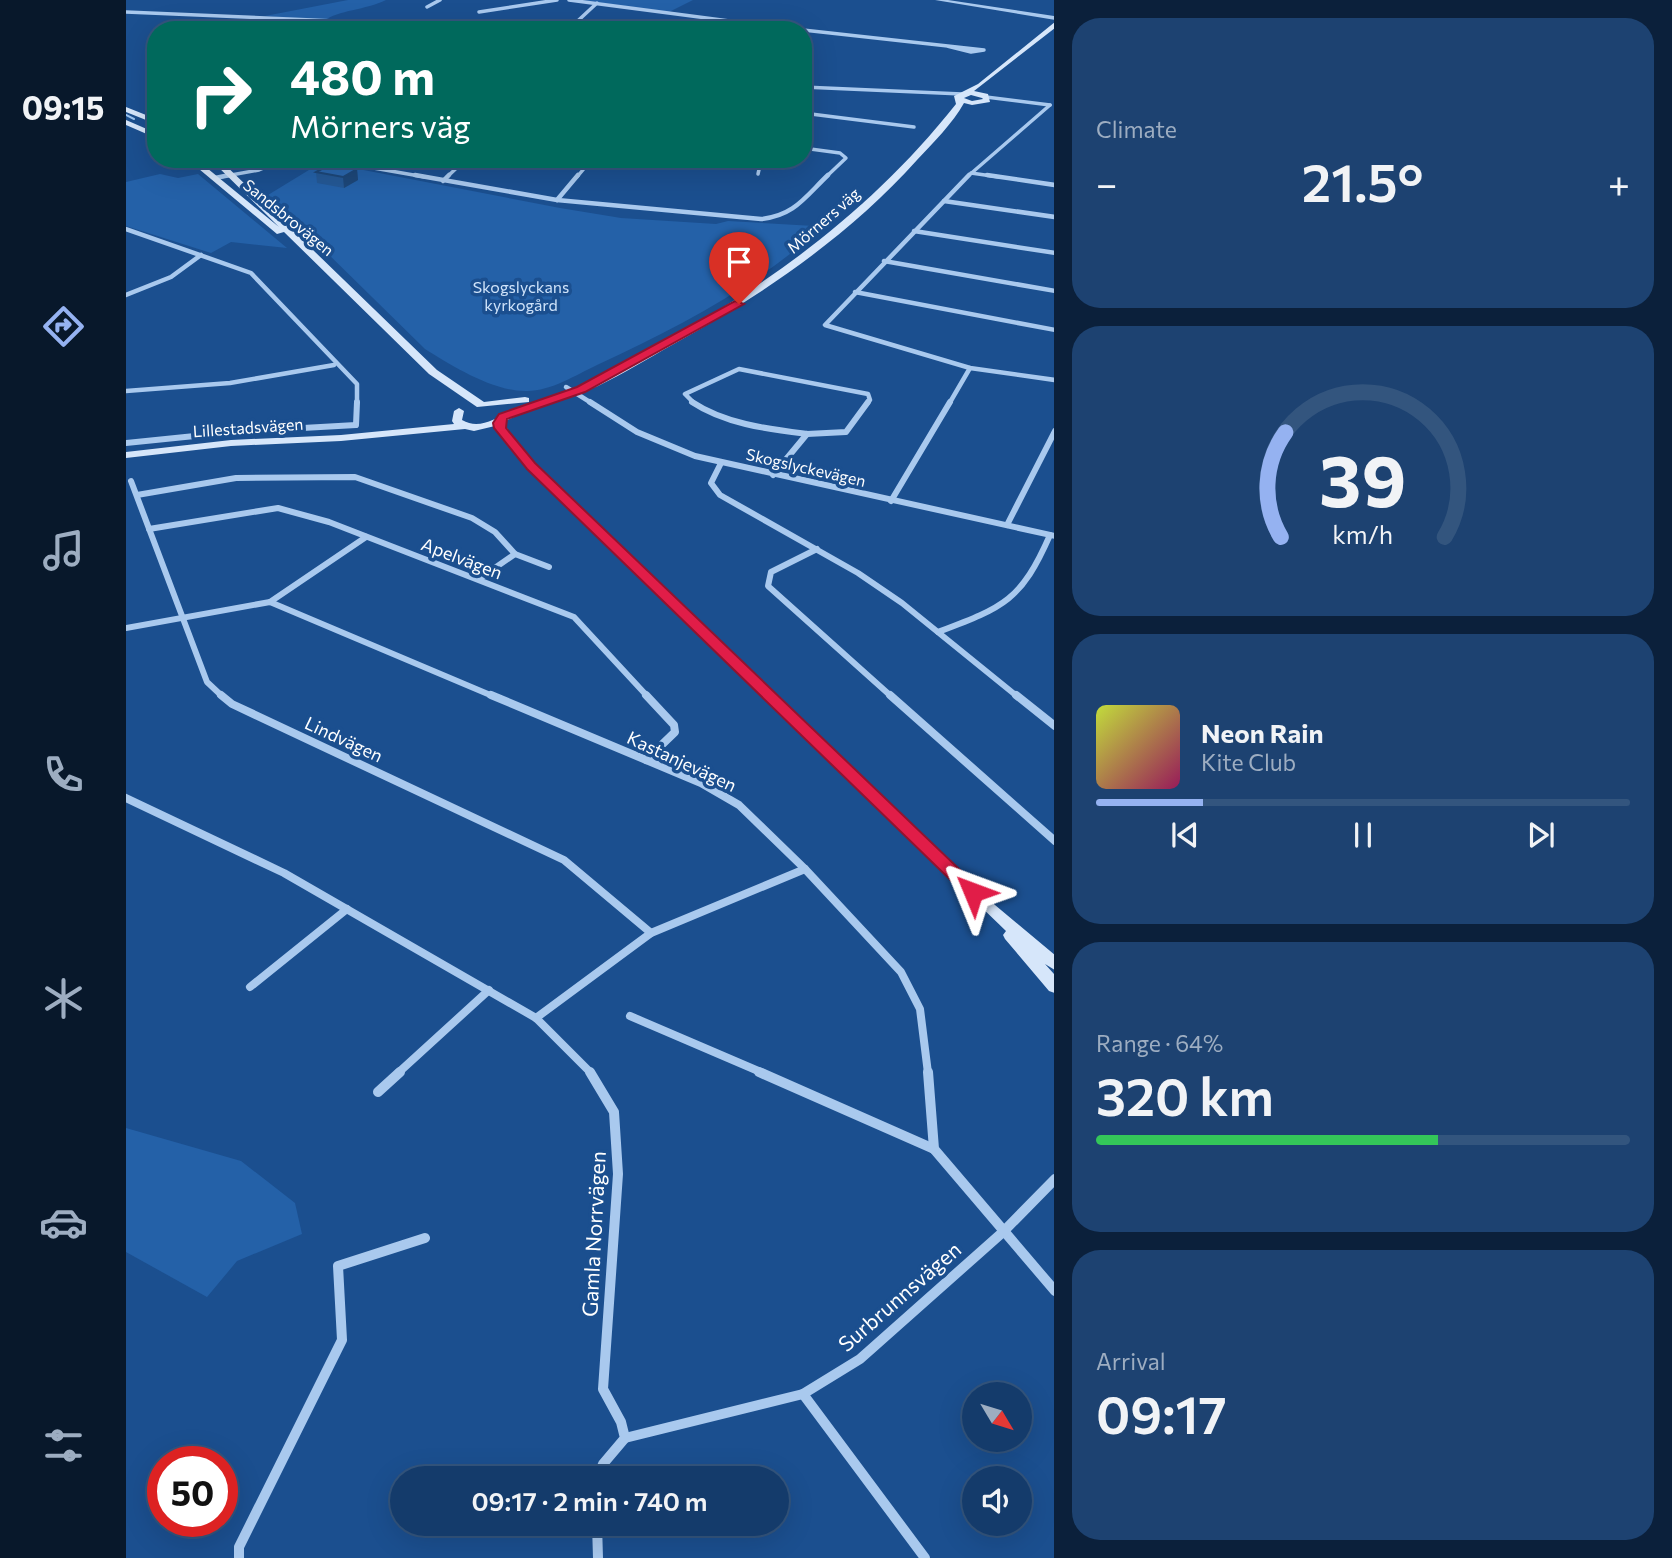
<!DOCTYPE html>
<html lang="en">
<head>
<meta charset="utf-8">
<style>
  body { margin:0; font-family:Commissioner,sans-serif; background:#1d4271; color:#f1f3f6; height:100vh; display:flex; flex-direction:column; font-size:26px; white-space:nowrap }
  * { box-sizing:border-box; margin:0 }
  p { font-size:23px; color:#9dadc1 }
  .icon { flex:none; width:38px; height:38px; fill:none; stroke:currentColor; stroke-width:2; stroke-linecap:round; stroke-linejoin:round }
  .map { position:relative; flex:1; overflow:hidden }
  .details { display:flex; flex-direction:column; gap:18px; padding:18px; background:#0b203b; width:618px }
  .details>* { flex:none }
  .banner { position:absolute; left:21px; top:21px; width:665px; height:147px; border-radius:28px; box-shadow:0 7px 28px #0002,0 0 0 2px #33557e; background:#00695c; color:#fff; overflow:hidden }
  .needle { width:46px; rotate:128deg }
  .fabs { position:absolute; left:836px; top:1382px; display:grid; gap:14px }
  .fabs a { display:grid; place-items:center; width:70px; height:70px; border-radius:50%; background:#143b6b; box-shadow:0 7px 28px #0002,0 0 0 2px #33557e; font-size:35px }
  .speed { position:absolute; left:21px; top:1446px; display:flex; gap:14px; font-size:35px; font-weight:700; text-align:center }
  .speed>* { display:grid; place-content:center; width:91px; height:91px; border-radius:50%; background:#143b6b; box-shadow:0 7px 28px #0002,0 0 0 2px #33557e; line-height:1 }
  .speed .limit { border:10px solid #d22; background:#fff; color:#111 }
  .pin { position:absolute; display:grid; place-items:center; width:60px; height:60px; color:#fff; margin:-72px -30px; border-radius:50% 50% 50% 0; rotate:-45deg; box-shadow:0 0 7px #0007 }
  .pin .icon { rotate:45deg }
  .me { position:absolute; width:77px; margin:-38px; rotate:314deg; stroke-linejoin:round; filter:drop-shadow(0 0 5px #0008) }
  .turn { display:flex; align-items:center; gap:24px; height:147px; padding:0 28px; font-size:32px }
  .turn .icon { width:91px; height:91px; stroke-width:2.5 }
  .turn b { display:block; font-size:49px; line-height:60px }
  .big { font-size:52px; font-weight:600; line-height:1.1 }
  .details .card { flex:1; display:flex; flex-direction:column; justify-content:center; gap:10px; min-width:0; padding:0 24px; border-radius:28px; background:#1d4271 }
  .details .dial { align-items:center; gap:0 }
  .dial svg { height:182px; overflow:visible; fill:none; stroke:#33557e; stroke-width:7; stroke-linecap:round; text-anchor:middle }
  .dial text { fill:#f1f3f6; stroke:none }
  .song { display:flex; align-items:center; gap:21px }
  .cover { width:84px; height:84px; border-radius:10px; background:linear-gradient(135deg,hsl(70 70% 55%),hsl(330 70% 35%)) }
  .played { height:7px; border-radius:4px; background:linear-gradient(90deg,#95b2f1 20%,#33557e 20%) }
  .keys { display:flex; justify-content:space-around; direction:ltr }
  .heat { display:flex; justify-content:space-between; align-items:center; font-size:38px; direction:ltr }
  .charge { height:10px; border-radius:5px; background:linear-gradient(90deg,#34c759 64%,#33557e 0) }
  .trip { position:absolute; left:264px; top:1466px; width:399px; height:70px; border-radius:35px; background:#143b6b; box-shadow:0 7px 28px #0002,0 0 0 2px #33557e; font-weight:600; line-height:70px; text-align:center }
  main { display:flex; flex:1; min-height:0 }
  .tabs { display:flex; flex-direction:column; width:126px; justify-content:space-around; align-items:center; background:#08182b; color:#9dadc1 }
  .tabs .icon { width:49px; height:49px }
  .tabs .on { color:#95b2f1 }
  .tabs b { font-size:32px; color:#f1f3f6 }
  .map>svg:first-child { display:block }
  .green { fill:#2461a8 }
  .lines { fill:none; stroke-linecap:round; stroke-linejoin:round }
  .stream { stroke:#9cc4f0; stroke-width:2 }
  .minor-far4 { stroke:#a9c9ee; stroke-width:3.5 }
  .minor-far3 { stroke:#a9c9ee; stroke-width:4.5 }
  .minor-far2 { stroke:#a9c9ee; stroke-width:6 }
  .minor-far1 { stroke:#a9c9ee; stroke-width:8 }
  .minor { stroke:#a9c9ee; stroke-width:10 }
  .tertiary { fill:#a9c9ee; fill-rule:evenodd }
  .secondary { fill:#d6e6fa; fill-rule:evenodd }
  .wall { fill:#245895 }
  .shaded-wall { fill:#1d4779 }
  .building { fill:#2a66ad; stroke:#1d4779; stroke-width:2 }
  .route { fill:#e11d48; stroke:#92132f; stroke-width:2 }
  .labels { text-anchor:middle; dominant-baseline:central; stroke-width:7; stroke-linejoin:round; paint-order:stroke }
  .far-street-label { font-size:16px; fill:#fff; stroke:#1b4f8f }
  .far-park-label { font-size:16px; fill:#cfe3fa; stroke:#1b4f8f }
  .street-label { font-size:18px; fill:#fff; stroke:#1b4f8f }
  .near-street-label { font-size:21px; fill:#fff; stroke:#1b4f8f }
</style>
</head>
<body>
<main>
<nav class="tabs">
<b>09:15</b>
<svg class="icon on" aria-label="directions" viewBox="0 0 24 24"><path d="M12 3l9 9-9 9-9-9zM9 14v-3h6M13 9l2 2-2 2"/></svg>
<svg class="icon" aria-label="music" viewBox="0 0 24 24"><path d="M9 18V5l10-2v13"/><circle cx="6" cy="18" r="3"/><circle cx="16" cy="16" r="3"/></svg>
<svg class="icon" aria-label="phone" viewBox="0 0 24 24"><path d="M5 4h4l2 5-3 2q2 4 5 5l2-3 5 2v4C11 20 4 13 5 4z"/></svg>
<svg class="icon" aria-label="climate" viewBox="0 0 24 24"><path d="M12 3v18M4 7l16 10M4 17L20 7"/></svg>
<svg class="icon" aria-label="car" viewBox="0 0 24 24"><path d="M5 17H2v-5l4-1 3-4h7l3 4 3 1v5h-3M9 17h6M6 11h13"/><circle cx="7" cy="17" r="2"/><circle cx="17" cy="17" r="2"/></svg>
<svg class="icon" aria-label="filters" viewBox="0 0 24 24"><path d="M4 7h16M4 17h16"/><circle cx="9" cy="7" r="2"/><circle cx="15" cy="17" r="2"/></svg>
</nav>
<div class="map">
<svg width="929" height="1558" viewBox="0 0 929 1558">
  <rect width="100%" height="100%" fill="#1b4f8f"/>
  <!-- green -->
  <g class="green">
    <path d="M222 0H260C240 10 212 10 198 21L139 16Z"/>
    <path d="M455 0H567L543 12Z"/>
    <path d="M196 162 434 208 495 218 590 224 602 221 688 226 693 230C626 289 551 328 471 365 450 375 425 391 401 391 368 392 326 366 299 349L142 195Z"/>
    <path d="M34 174 52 178 72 174 161 248 105 242 85 253 0 226V182Z"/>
    <path d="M0 1128 115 1161 169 1203 176 1234 111 1261 81 1297 0 1252Z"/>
  </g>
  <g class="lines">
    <!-- stream -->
    <path class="stream" d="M0 115 8 119"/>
    <!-- minor-far4 -->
    <g class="minor-far4">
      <path d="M443 0 673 30"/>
      <path d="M301 7 314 0"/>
      <path d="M0 12 256 23 298 30"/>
      <path d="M353 12 431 0"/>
      <path d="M442 30 471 3"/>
      <path d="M677 30 858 50 845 52 821 46"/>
      <path d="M677 87 836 94"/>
      <path d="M860 97 924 105"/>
      <path d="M677 113 788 127"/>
      <path d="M677 148 714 153 720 158 700 177"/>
      <path d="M196 159 299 177"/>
      <path d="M629 159 634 165 632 174"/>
      <path d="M845 173 873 177"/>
      <path d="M94 177 133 170 159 159"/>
      <path d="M321 177 340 159"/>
      <path d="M451 177 466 159"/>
      <path d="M841 177 924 105"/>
    </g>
    <!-- minor-far3 -->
    <g class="minor-far3">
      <path d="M289 175 431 200 635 219C668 216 679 197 702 175"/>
      <path d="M843 175 699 325 844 368 929 380"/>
      <path d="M861 175 929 185"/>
      <path d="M89 178 104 175"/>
      <path d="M317 181 323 175"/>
      <path d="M431 200 452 175"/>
      <path d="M818 201 929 217"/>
      <path d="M0 229 125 273 231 384V404"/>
      <path d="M788 231 929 253"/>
      <path d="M758 261 929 291"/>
      <path d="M729 292 929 330"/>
      <path d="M0 295 45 277 75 255"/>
      <path d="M440 387 467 404"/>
      <path d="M0 391 104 383 208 365"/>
      <path d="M569 404 559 394 613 369 742 394 744 400 741 404"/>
      <path d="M823 404 844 368"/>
    </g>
    <!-- minor-far2 -->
    <g class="minor-far2">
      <path d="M464 402 511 432 569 456 929 536"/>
      <path d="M566 402C599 424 642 429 681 434"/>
      <path d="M681 434 720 432 742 402"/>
      <path d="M0 443 108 432 230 425 231 402"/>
      <path d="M595 463 585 483 594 495 732 573 776 603 892 697"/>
      <path d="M647 475 681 434"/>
      <path d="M5 481 81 682 97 697"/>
      <path d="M11 495 110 478 229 477 346 518 369 532 389 554 353 579"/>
      <path d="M765 501 824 402"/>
      <path d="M881 525 929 431"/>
      <path d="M23 529 152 508 203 522 448 617 522 697"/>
      <path d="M691 549 645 572 642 586 766 697"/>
      <path d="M389 554 423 567"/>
      <path d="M144 602 240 537"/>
      <path d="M0 628 144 602 369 697"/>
      <path d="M812 632C878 607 895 601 924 535"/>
    </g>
    <!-- minor-far1 -->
    <g class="minor-far1">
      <path d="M95 695 106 704 438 860 525 933"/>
      <path d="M365 695 575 783 613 805 679 869 775 972 794 1009 802 1073"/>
      <path d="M520 695 548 725 549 732 520 760"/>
      <path d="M764 695 929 841"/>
      <path d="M890 695 929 726"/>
      <path d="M0 798 158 873 410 1018 465 1073"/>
      <path d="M124 987 221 909"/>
      <path d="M504 1016 637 1073"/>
      <path d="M410 1018 525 933 679 869"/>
      <path d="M272 1073 363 990"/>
    </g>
    <!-- minor -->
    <g class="minor">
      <path d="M464 1072 488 1112 492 1174 477 1389 495 1422 499 1438 477 1464 471 1479"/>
      <path d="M633 1072 808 1149"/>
      <path d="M802 1072 808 1149 929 1291"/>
      <path d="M252 1092 274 1072"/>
      <path d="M677 1394 799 1558"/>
      <path d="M499 1438 677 1394 734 1359 877 1232 929 1179"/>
      <path d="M471 1524 472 1558"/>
      <path d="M113 1558V1547L216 1340 212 1266 299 1238"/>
    </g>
    <!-- tertiary -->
    <path class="tertiary" d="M809 0H822L928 16 929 20Z"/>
    <!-- secondary -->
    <g class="secondary">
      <path d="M929 22V28L848 91 862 94 864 102 846 105 838 103C827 123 807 143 791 160 722 237 636 295 546 345 521 359 497 374 472 386 441 400 407 406 378 422L384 434 409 464 869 905 929 955V970L919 964 929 975V993L923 991 879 939 877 935 880 931 401 468 375 437 369 426 348 431 339 429 215 441 105 446 0 458V452L105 440 215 435 328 424 326 421 328 411 333 408 338 411 336 420C357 432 375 413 395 406 412 400 429 396 446 390 479 377 509 358 540 341 653 278 749 206 830 104L828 96 852 84ZM845 95 856 98 857 99 846 101 838 98Z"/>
      <path d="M0 107 30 119V124L0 112Z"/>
      <path d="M0 120 30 133V138L0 125Z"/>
      <path d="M61 159H70L153 227 84 159H93L311 370 358 402 399 397 403 398V402L351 407 303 374 158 232 151 234Z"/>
    </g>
  </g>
  <!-- wall -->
  <path class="wall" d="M231 169 232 180 218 188 191 183 190 172Z"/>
  <!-- shaded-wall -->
  <path class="shaded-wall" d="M231 169 232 180 218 188 217 177Z"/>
  <!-- building -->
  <path class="building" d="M205 164 231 169 217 177 190 172Z"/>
  <!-- route -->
  <path class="route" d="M609 301 618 304 459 392 381 419 380 428 409 463 853 888 855 892 853 896H841L401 469 368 428 367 423 373 414 451 387Z"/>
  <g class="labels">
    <!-- far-street labels -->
    <g class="far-street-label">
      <text transform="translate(163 217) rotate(39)">Sandsbrovägen</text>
      <text transform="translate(697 220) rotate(-41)">Mörners väg</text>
      <text transform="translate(122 427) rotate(-4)">Lillestadsvägen</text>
      <text transform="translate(680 467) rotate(13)">Skogslyckevägen</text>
    </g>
    <!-- far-park labels -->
    <g class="far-park-label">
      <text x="395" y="286">Skogslyckans<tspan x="395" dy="18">kyrkogård</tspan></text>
    </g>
    <!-- street labels -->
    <g class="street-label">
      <text transform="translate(336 558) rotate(21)">Apelvägen</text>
      <text transform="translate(218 739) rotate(25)">Lindvägen</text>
      <text transform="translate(556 761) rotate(25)">Kastanjevägen</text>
    </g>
    <!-- near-street labels -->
    <g class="near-street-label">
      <text transform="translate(467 1234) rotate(-87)">Gamla Norrvägen</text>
      <text transform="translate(773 1296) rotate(-41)">Surbrunnsvägen</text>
    </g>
  </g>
</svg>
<div class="fabs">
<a><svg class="needle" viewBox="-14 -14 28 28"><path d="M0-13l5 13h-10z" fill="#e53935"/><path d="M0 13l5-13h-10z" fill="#9dadc1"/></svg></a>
<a><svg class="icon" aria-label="sound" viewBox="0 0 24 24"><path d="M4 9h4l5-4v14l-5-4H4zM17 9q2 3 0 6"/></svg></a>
</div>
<div class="speed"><div class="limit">50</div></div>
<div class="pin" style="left:613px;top:304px;background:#d93025"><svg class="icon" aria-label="arrive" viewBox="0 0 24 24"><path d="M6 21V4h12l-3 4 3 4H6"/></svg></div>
<svg class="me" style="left:847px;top:892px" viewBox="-20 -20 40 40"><path d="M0-17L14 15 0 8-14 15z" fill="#e11d48" stroke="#fff" stroke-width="4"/></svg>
<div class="trip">09:17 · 2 min · 740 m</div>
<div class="banner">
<div class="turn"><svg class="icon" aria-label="right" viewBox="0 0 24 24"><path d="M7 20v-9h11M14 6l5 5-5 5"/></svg><div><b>480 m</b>Mörners väg</div></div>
</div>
</div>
<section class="details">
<div class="card"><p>Climate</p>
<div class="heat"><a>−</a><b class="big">21.5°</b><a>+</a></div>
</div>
<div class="card dial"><svg viewBox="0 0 100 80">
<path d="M14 69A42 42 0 1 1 86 69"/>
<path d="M14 69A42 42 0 0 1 16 23" stroke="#95b2f1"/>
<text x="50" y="56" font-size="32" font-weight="700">39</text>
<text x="50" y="72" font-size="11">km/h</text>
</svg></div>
<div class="card">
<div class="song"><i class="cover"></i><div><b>Neon Rain</b><p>Kite Club</p></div></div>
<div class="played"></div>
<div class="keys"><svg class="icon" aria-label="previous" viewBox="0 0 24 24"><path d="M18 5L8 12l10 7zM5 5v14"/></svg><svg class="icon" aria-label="pause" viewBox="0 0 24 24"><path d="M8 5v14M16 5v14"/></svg><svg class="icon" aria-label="next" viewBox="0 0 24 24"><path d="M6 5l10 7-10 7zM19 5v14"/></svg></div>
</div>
<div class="card"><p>Range · 64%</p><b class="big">320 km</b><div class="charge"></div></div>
<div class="card"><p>Arrival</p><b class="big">09:17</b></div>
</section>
</main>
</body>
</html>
